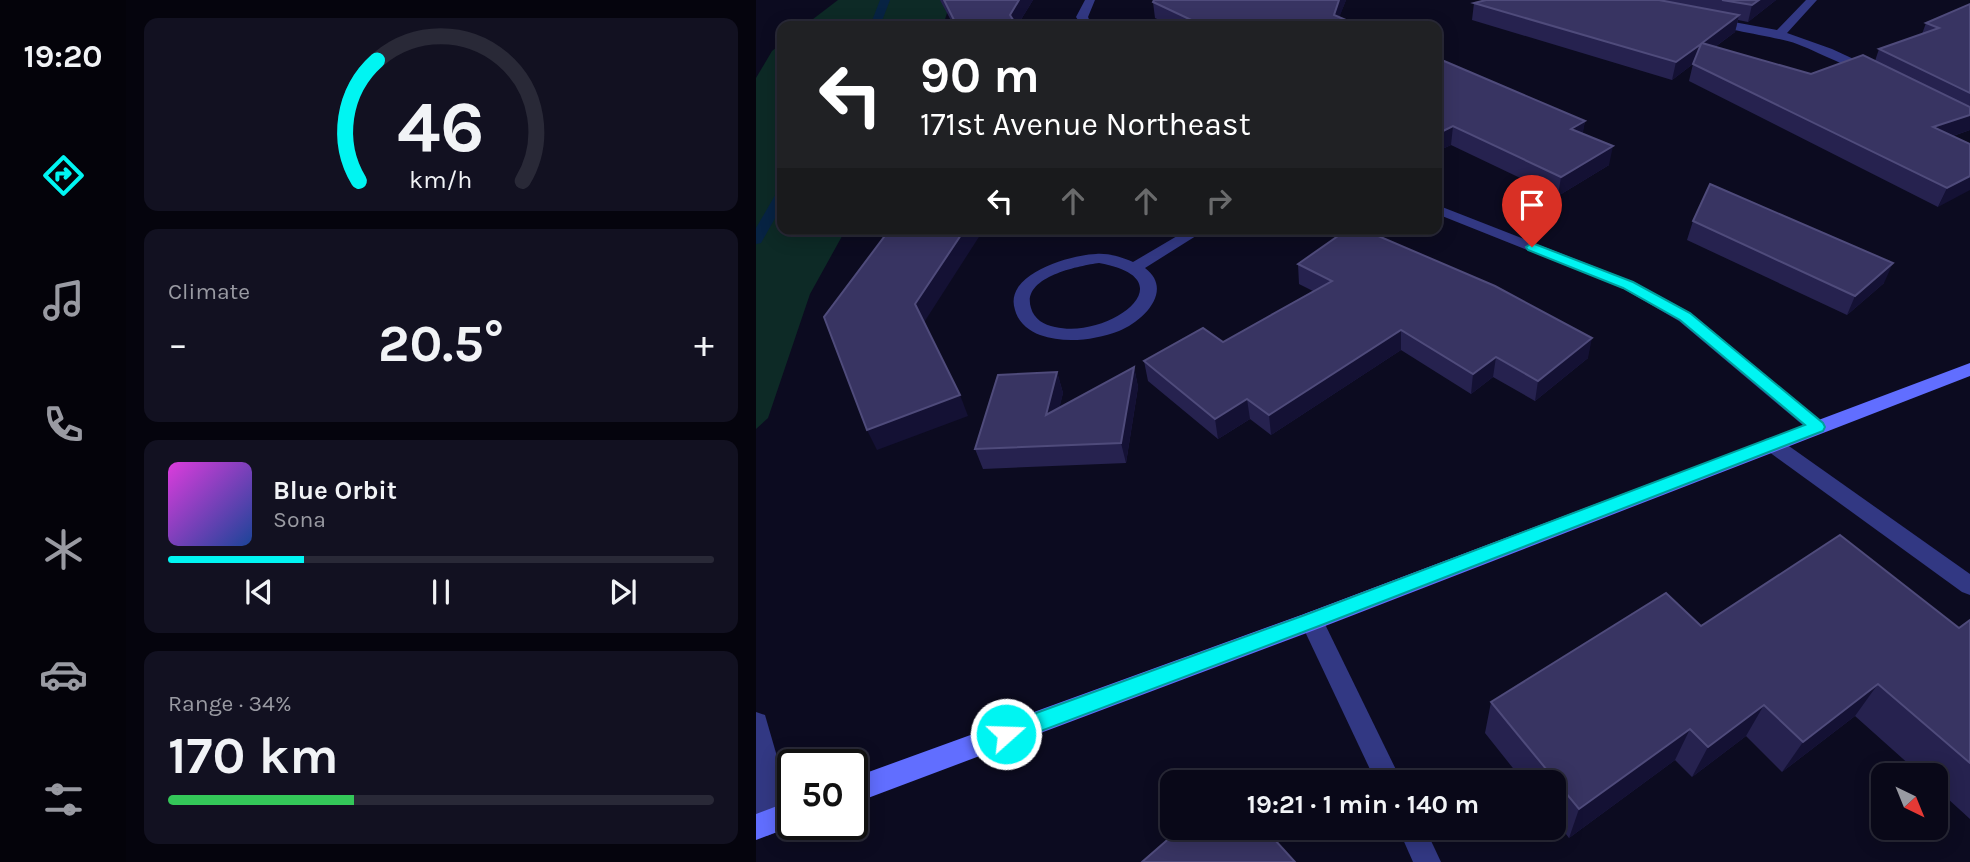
<!DOCTYPE html>
<html lang="en">
<head>
<meta charset="utf-8">
<style>
  body { margin:0; font-family:Karla,sans-serif; background:#121121; color:#f1f3f6; height:100vh; display:flex; flex-direction:column; font-size:26px; white-space:nowrap }
  * { box-sizing:border-box; margin:0 }
  p { font-size:23px; color:#999aa2 }
  .icon { flex:none; width:38px; height:38px; fill:none; stroke:currentColor; stroke-width:2; stroke-linecap:round; stroke-linejoin:round }
  .map { position:relative; flex:1; overflow:hidden }
  .panel { display:flex; flex-direction:column; gap:18px; padding:18px; background:#05040d; width:630px }
  .panel>* { flex:none }
  .banner { position:absolute; left:21px; top:21px; width:665px; height:214px; border-radius:14px; box-shadow:0 4px 18px #0003,0 0 0 2px #292937; background:#202124; color:#fff; overflow:hidden }
  .needle { width:46px; rotate:137deg }
  .fabs { position:absolute; left:1115px; top:763px; display:grid; gap:14px }
  .fabs a { display:grid; place-items:center; width:77px; height:77px; border-radius:14px; background:#090818; box-shadow:0 4px 18px #0003,0 0 0 2px #292937; font-size:35px }
  .speed { position:absolute; left:21px; top:749px; display:flex; gap:14px; font-size:35px; font-weight:700; text-align:center }
  .speed>* { display:grid; place-content:center; width:91px; height:91px; border-radius:50%; background:#090818; box-shadow:0 4px 18px #0003,0 0 0 2px #292937; line-height:1 }
  .speed .limit { border:4px solid #111; border-radius:10px; background:#fff; color:#111 }
  .pin { position:absolute; display:grid; place-items:center; width:60px; height:60px; color:#fff; margin:-72px -30px; border-radius:50% 50% 50% 0; rotate:-45deg; box-shadow:0 0 7px #0007 }
  .pin .icon { rotate:45deg }
  .me { position:absolute; width:77px; margin:-38px; rotate:70deg; stroke-linejoin:round; filter:drop-shadow(0 0 5px #0008) }
  .turn { display:flex; align-items:center; gap:24px; height:147px; padding:0 28px; font-size:32px }
  .turn .icon { width:91px; height:91px; stroke-width:2.5 }
  .turn b { display:block; font-size:49px; line-height:60px }
  .lanes { display:flex; align-items:center; height:66px; padding:0 28px; background:#0003; justify-content:center; gap:35px; direction:ltr }
  .lanes .off { opacity:.35 }
  .big { font-size:52px; font-weight:700; line-height:1.1 }
  .panel .widget { flex:1; display:flex; flex-direction:column; justify-content:center; gap:10px; min-width:0; padding:0 24px; border-radius:14px; background:#121121 }
  .panel .dial { align-items:center; gap:0 }
  .dial svg { height:182px; overflow:visible; fill:none; stroke:#292937; stroke-width:7; stroke-linecap:round; text-anchor:middle }
  .dial text { fill:#f1f3f6; stroke:none }
  .song { display:flex; align-items:center; gap:21px }
  .cover { width:84px; height:84px; border-radius:10px; background:linear-gradient(135deg,hsl(300 70% 55%),hsl(220 70% 35%)) }
  .played { height:7px; border-radius:4px; background:linear-gradient(90deg,#00f5f2 25%,#292937 25%) }
  .keys { display:flex; justify-content:space-around; direction:ltr }
  .heat { display:flex; justify-content:space-between; align-items:center; font-size:38px; direction:ltr }
  .charge { height:10px; border-radius:5px; background:linear-gradient(90deg,#34c759 34%,#292937 0) }
  .trip { position:absolute; left:404px; top:770px; width:406px; height:70px; border-radius:14px; background:#090818; box-shadow:0 4px 18px #0003,0 0 0 2px #292937; font-weight:700; line-height:70px; text-align:center }
  main { display:flex; flex:1; min-height:0 }
  .dock { display:flex; flex-direction:column; width:126px; justify-content:space-around; align-items:center; background:#04030a; color:#999aa2 }
  .dock .icon { width:49px; height:49px }
  .dock .active { color:#00f5f2 }
  .dock b { font-size:32px; color:#f1f3f6 }
  .map>svg:first-child { display:block }
  .green { fill:#0d2a26 }
  .lines { fill:none; stroke-linecap:round; stroke-linejoin:round }
  .stream { fill:#072343; fill-rule:evenodd }
  .minor { fill:#323883; fill-rule:evenodd }
  .tertiary { fill:#323883; fill-rule:evenodd }
  .secondary { fill:#616eff; fill-rule:evenodd }
  .wall { fill:#26224f }
  .shaded-wall { fill:#141134 }
  .building { fill:#383462; stroke:#4f4b7b; stroke-width:2 }
  .route { fill:#00f5f2; stroke:#009f9d; stroke-width:2 }
</style>
</head>
<body>
<main>
<nav class="dock">
<b>19:20</b>
<svg class="icon active" aria-label="directions" viewBox="0 0 24 24"><path d="M12 3l9 9-9 9-9-9zM9 14v-3h6M13 9l2 2-2 2"/></svg>
<svg class="icon" aria-label="music" viewBox="0 0 24 24"><path d="M9 18V5l10-2v13"/><circle cx="6" cy="18" r="3"/><circle cx="16" cy="16" r="3"/></svg>
<svg class="icon" aria-label="phone" viewBox="0 0 24 24"><path d="M5 4h4l2 5-3 2q2 4 5 5l2-3 5 2v4C11 20 4 13 5 4z"/></svg>
<svg class="icon" aria-label="climate" viewBox="0 0 24 24"><path d="M12 3v18M4 7l16 10M4 17L20 7"/></svg>
<svg class="icon" aria-label="car" viewBox="0 0 24 24"><path d="M5 17H2v-5l4-1 3-4h7l3 4 3 1v5h-3M9 17h6M6 11h13"/><circle cx="7" cy="17" r="2"/><circle cx="17" cy="17" r="2"/></svg>
<svg class="icon" aria-label="filters" viewBox="0 0 24 24"><path d="M4 7h16M4 17h16"/><circle cx="9" cy="7" r="2"/><circle cx="15" cy="17" r="2"/></svg>
</nav>
<section class="panel">
<div class="widget dial"><svg viewBox="0 0 100 80">
<path d="M14 69A42 42 0 1 1 86 69"/>
<path d="M14 69A42 42 0 0 1 22 16" stroke="#00f5f2"/>
<text x="50" y="56" font-size="32" font-weight="700">46</text>
<text x="50" y="72" font-size="11">km/h</text>
</svg></div>
<div class="widget"><p>Climate</p>
<div class="heat"><a>−</a><b class="big">20.5°</b><a>+</a></div>
</div>
<div class="widget">
<div class="song"><i class="cover"></i><div><b>Blue Orbit</b><p>Sona</p></div></div>
<div class="played"></div>
<div class="keys"><svg class="icon" aria-label="previous" viewBox="0 0 24 24"><path d="M18 5L8 12l10 7zM5 5v14"/></svg><svg class="icon" aria-label="pause" viewBox="0 0 24 24"><path d="M8 5v14M16 5v14"/></svg><svg class="icon" aria-label="next" viewBox="0 0 24 24"><path d="M6 5l10 7-10 7zM19 5v14"/></svg></div>
</div>
<div class="widget"><p>Range · 34%</p><b class="big">170 km</b><div class="charge"></div></div>
</section>
<div class="map">
<svg width="1214" height="862" viewBox="0 0 1214 862">
  <rect width="100%" height="100%" fill="#0c0b20"/>
  <!-- green -->
  <g class="green">
    <path d="M82 0H195L187 26H48Z"/>
    <path d="M26 43V229H90L54 294 12 418 0 429V78L16 51Z"/>
  </g>
  <g class="lines">
    <!-- stream -->
    <g class="stream">
      <path d="M124 0H134L124 26H114Z"/>
      <path d="M26 191V206L5 243 0 244V228L21 192Z"/>
    </g>
    <!-- minor -->
    <g class="minor">
      <path d="M329 0H339L332 17 336 26H326L320 17Z"/>
      <path d="M1050 0H1061L1031 33 1076 49 1117 68V74C1106 75 1056 49 1041 44 1020 36 963 30 950 21L956 18 1021 30Z"/>
      <path d="M681 205 878 282 935 313 1072 427 1069 432H1055L923 321 866 288 681 214Z"/>
      <path d="M433 229H451L389 268C418 290 388 321 363 331 339 340 309 344 284 335 273 331 262 322 259 310 247 274 314 255 340 254 352 253 366 257 377 262ZM343 263C434 279 353 340 299 327 288 325 278 319 275 308 265 277 322 266 343 263Z"/>
      <path d="M1016 437 1023 439 1214 574V595L1206 592 1009 449 1006 444 1009 439Z"/>
      <path d="M556 611 564 614 646 782H620L544 621 548 614Z"/>
      <path d="M642 828H669L685 862H657Z"/>
    </g>
    <!-- tertiary -->
    <path class="tertiary" d="M0 712 9 715 20 753 24 823 21 832 11 836 0 829Z"/>
    <!-- secondary -->
    <g class="secondary">
      <path d="M1214 363V376L564 628 96 804V778L548 614Z"/>
      <path d="M37 800V824H42L0 840V814Z"/>
    </g>
  </g>
  <!-- wall -->
  <g class="wall">
    <path d="M184 0H277L261 26H198Z"/>
    <path d="M398 0H590L583 17 604 26H416L399 18 397 2Z"/>
    <path d="M730 0H1020L992 22 982 20 979 32 959 47 1055 74 1119 61 1123 49 1166 34 1170 23 1214 4V130L1197 136 1214 144 1182 207 933 81 937 64 916 80 716 20 718 3Z"/>
    <path d="M681 58 829 121 826 134 853 165 802 196 695 145 684 150 681 148Z"/>
    <path d="M937 221 1128 283 1091 315 931 240Z"/>
    <path d="M542 264 832 358 779 401 737 377 715 394 645 350 515 435 494 419 462 439 392 381 388 361 467 342 557 291 543 284Z"/>
    <path d="M378 367 382 387 370 463 227 469 219 449 301 372 307 393 303 408Z"/>
    <path d="M1214 620V819L1180 788V775H1165L1099 716 1026 772 990 736 936 777 919 760 813 838 798 819V782H768L729 733 735 702 945 626 1203 628Z"/>
  </g>
  <!-- shaded-wall -->
  <g class="shaded-wall">
    <path d="M263 0H277L261 26H257L254 15Z"/>
    <path d="M583 0H590L580 26 578 15Z"/>
    <path d="M1003 0H1020L992 22 996 5Z"/>
    <path d="M983 15 979 32 941 60 946 43Z"/>
    <path d="M945 44 941 61 916 80 920 62Z"/>
    <path d="M1214 115V130L1169 145 1177 127Z"/>
    <path d="M829 121 826 139 815 129Z"/>
    <path d="M697 126 695 145 684 150 685 132Z"/>
    <path d="M857 146 853 165 802 196 805 177Z"/>
    <path d="M1214 176V190L1182 207 1191 188Z"/>
    <path d="M209 229H228L167 324 159 304Z"/>
    <path d="M1137 263 1128 283 1091 315 1099 296Z"/>
    <path d="M645 330V350L515 435 513 415Z"/>
    <path d="M836 338 832 358 779 401 782 381Z"/>
    <path d="M740 357 737 377 715 394 717 374Z"/>
    <path d="M378 367 382 387 370 463 365 443Z"/>
    <path d="M301 372 307 393 297 436 290 415Z"/>
    <path d="M204 395 212 416 121 450 111 430Z"/>
    <path d="M491 399 494 419 462 439 459 419Z"/>
    <path d="M1122 684 1099 716 1026 772 1047 742Z"/>
    <path d="M1008 705 990 736 936 777 952 747Z"/>
    <path d="M934 729 919 760 813 838 823 809Z"/>
  </g>
  <!-- building -->
  <g class="building">
    <path d="M188 0H263L254 15 261 26H201Z"/>
    <path d="M398 0H583L578 15 604 26H448L397 2Z"/>
    <path d="M730 0H903L983 15 946 43 1055 74 1107 55 1214 107V115L1177 127 1214 144V176L1191 188 937 64 945 44 920 62 718 3Z"/>
    <path d="M966 0H1003L996 5Z"/>
    <path d="M1214 4V93L1123 49 1183 28 1170 23Z"/>
    <path d="M681 58 829 121 815 129 857 146 805 177 697 126 685 132 681 129Z"/>
    <path d="M954 184 1137 263 1099 296 937 221Z"/>
    <path d="M134 229H209L159 304 204 395 111 430 68 317Z"/>
    <path d="M592 229H606L739 286 836 338 782 381 740 357 717 374 645 330 513 415 491 399 459 419 388 361 447 328 467 342 576 281 542 264Z"/>
    <path d="M378 367 365 443 219 449 242 375 301 372 290 415Z"/>
    <path d="M1084 535 1203 628 1214 620V763L1122 684 1047 742 1008 705 952 747 934 729 823 809 735 702 910 593 945 626Z"/>
    <path d="M425 828H508L539 862H386Z"/>
  </g>
  <!-- route -->
  <path class="route" d="M776 243 877 282 934 313 1067 423 1069 427 1067 431 563 626 250 744 242 741 239 734 242 727 549 615 1049 425 924 320 867 288 772 250 770 247Z"/>
</svg>
<div class="fabs">
<a><svg class="needle" viewBox="-14 -14 28 28"><path d="M0-13l5 13h-10z" fill="#e53935"/><path d="M0 13l5-13h-10z" fill="#999aa2"/></svg></a>
</div>
<div class="speed"><div class="limit">50</div></div>
<div class="pin" style="left:776px;top:247px;background:#d93025"><svg class="icon" aria-label="arrive" viewBox="0 0 24 24"><path d="M6 21V4h12l-3 4 3 4H6"/></svg></div>
<svg class="me" style="left:250px;top:734px" viewBox="-20 -20 40 40"><circle r="17" fill="#00f5f2" stroke="#fff" stroke-width="3"/><path d="M0-11L8 9 0 5-8 9z" fill="#fff"/></svg>
<div class="trip">19:21 · 1 min · 140 m</div>
<div class="banner">
<div class="turn"><svg class="icon" aria-label="left" viewBox="0 0 24 24"><path d="M17 20v-9H6M10 6l-5 5 5 5"/></svg><div><b>90 m</b>171st Avenue Northeast</div></div>
<div class="lanes"><svg class="icon" aria-label="left" viewBox="0 0 24 24"><path d="M17 20v-9H6M10 6l-5 5 5 5"/></svg><svg class="icon off" aria-label="ahead" viewBox="0 0 24 24"><path d="M12 20V5M6 11l6-6 6 6"/></svg><svg class="icon off" aria-label="ahead" viewBox="0 0 24 24"><path d="M12 20V5M6 11l6-6 6 6"/></svg><svg class="icon off" aria-label="right" viewBox="0 0 24 24"><path d="M7 20v-9h11M14 6l5 5-5 5"/></svg></div>
</div>
</div>
</main>
</body>
</html>
